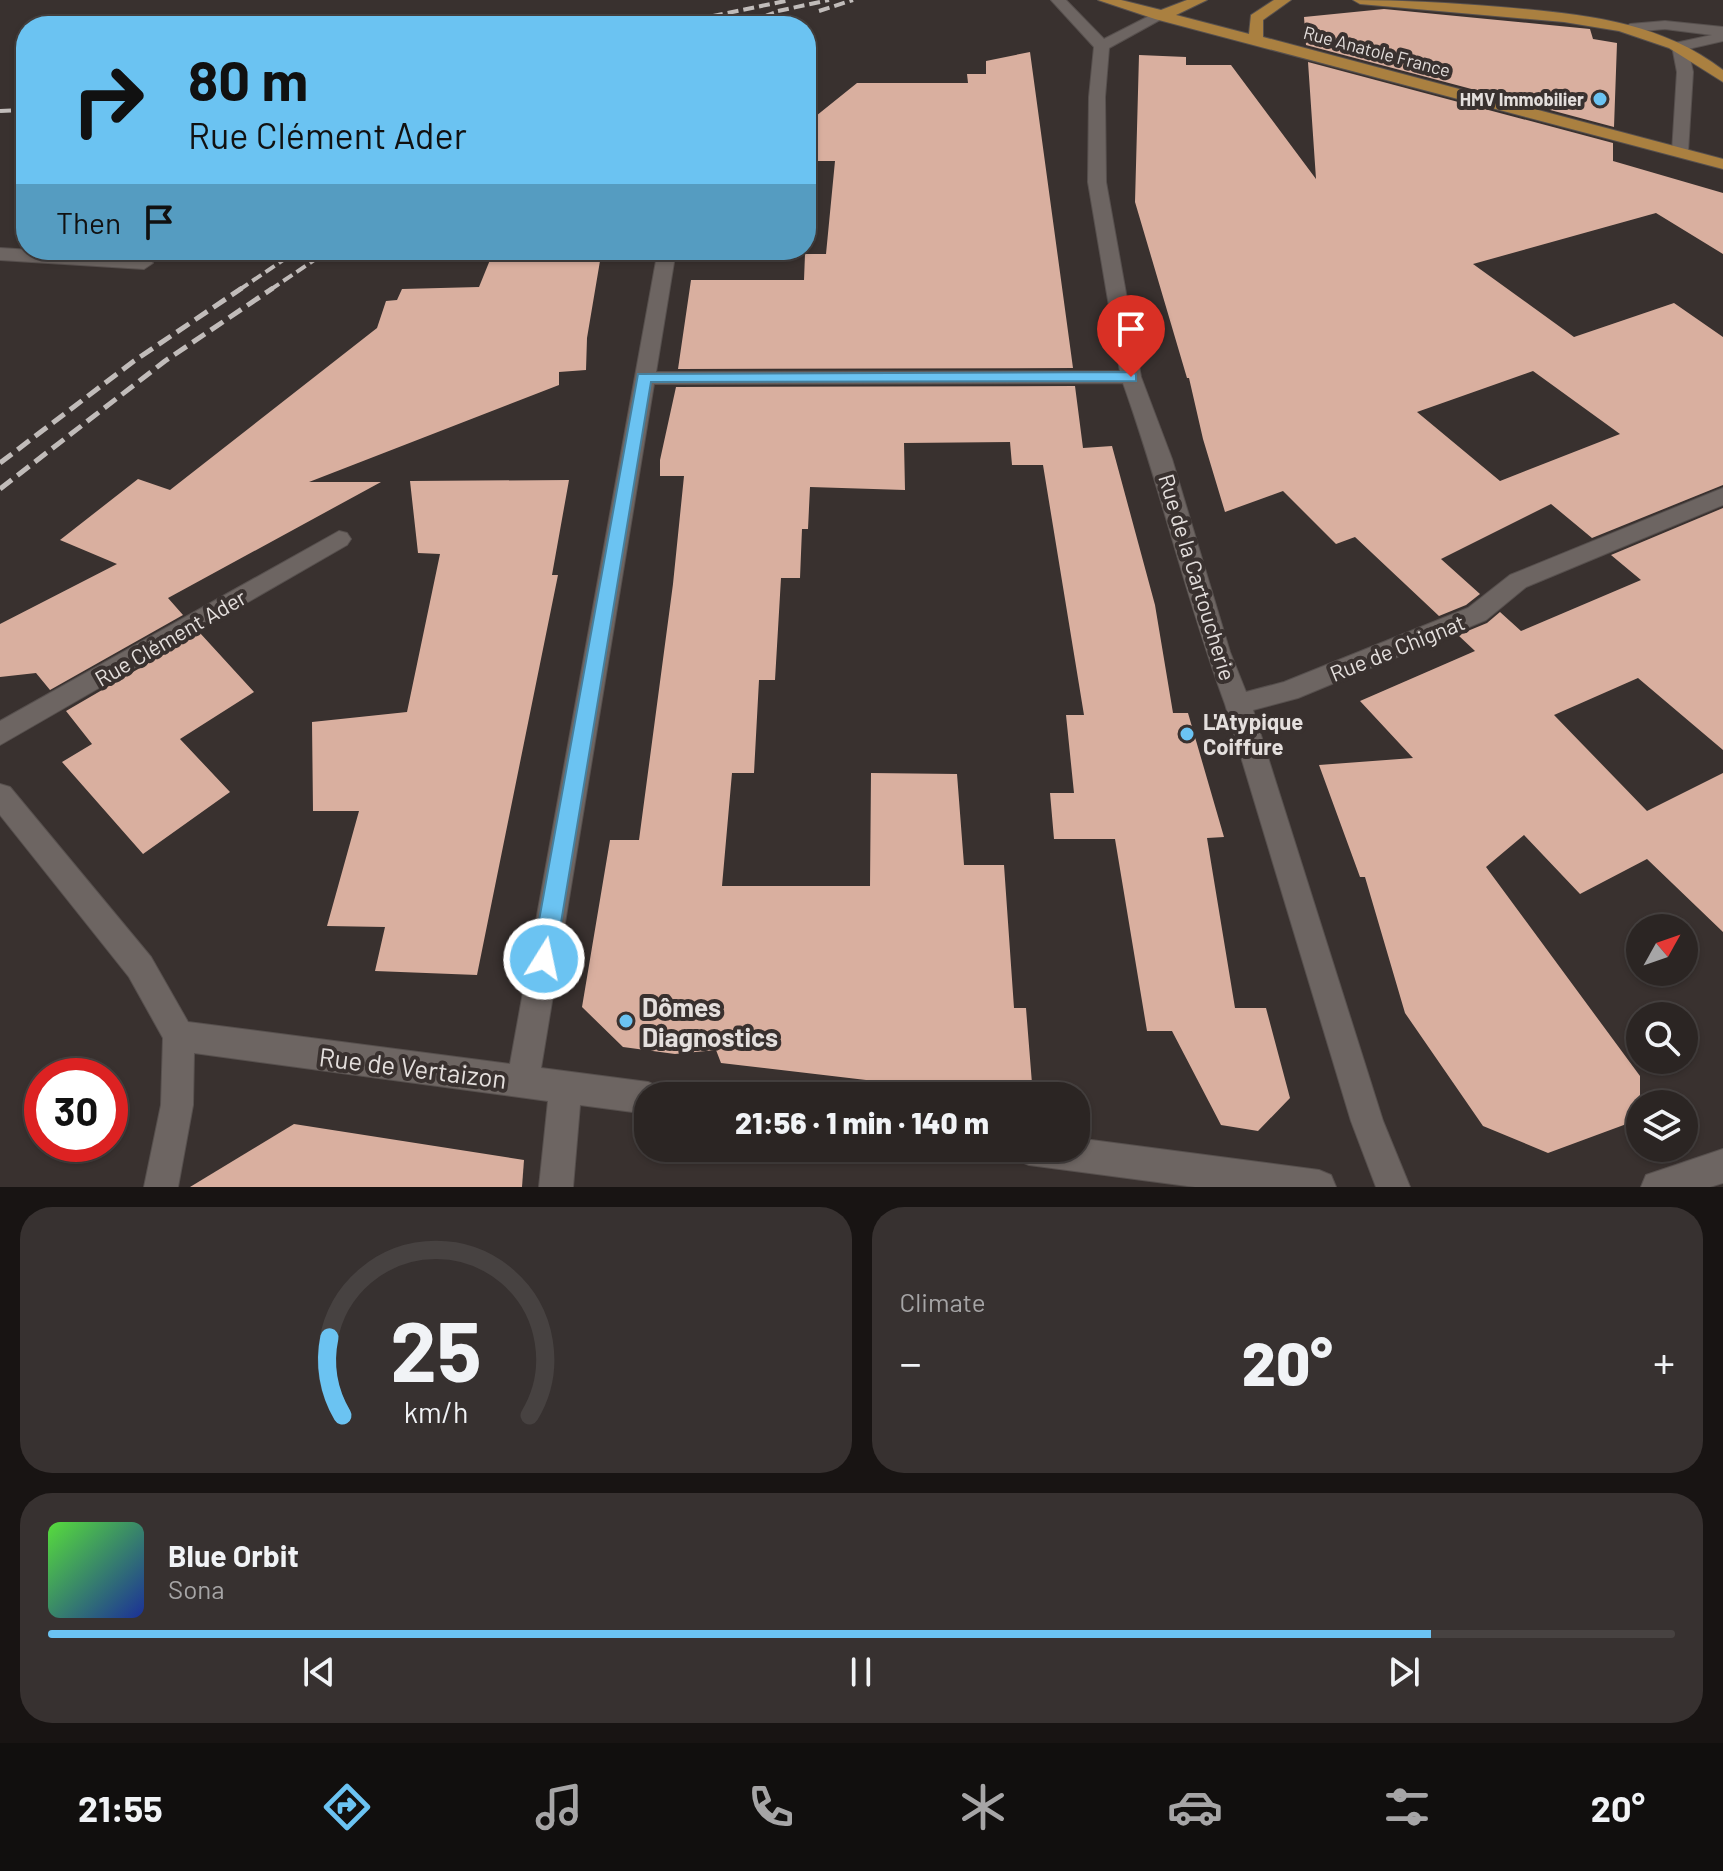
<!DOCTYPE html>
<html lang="en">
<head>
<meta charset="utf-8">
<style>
  body { margin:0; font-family:Barlow,sans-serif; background:#373130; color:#f1f3f6; height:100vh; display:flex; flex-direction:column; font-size:30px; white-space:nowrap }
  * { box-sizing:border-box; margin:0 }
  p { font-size:26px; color:#a6a5a6 }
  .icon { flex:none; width:44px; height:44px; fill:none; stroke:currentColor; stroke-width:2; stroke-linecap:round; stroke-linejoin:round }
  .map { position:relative; height:1187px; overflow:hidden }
  .side { display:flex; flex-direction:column; gap:20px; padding:20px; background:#181413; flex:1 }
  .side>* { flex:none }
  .guide { position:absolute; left:16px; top:16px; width:800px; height:244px; border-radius:32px; box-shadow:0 2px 6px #0004,0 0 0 2px #474241; background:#6bc3f2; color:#111; overflow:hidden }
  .needle { width:52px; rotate:50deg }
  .fabs { position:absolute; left:1626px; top:914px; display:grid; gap:16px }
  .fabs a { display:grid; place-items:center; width:72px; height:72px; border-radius:50%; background:#2b2523; box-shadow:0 2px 6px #0004,0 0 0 2px #474241; font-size:40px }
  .speed { position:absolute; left:24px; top:1058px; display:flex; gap:16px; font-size:40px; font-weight:700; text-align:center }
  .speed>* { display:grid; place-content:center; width:104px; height:104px; border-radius:50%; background:#2b2523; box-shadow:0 2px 6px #0004,0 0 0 2px #474241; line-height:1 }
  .speed .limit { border:12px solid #d22; background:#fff; color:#111 }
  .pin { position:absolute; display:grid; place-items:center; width:68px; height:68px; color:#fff; margin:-82px -34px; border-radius:50% 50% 50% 0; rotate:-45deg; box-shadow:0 0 8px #0007 }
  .pin .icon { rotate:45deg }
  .me { position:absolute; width:88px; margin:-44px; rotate:10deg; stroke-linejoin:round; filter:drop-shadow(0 0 6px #0008) }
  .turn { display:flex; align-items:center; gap:28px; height:168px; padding:0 40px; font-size:36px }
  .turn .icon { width:104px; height:104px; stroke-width:2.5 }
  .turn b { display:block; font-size:56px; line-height:68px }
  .then { display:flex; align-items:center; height:76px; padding:0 40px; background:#0003; gap:16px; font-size:30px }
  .big { font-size:60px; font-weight:800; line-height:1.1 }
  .side .tile { flex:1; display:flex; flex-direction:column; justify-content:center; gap:12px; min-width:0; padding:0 28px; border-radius:32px; background:#373130 }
  .side .dial { align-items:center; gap:0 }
  .dial svg { height:208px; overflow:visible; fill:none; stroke:#474241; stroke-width:7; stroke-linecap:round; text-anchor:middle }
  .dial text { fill:#f1f3f6; stroke:none }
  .song { display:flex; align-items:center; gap:24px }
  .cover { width:96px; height:96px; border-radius:12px; background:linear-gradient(135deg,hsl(110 70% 55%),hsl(230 70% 35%)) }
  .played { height:8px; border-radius:4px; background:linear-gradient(90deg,#6bc3f2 85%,#474241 85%) }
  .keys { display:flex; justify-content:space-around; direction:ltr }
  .heat { display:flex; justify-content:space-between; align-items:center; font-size:44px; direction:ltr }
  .side .tiles { flex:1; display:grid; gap:20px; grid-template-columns:1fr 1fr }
  .tile:last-child { grid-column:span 2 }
  .trip { position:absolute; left:634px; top:1082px; width:456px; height:80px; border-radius:32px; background:#2b2523; box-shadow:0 2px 6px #0004,0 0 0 2px #474241; font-weight:800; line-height:80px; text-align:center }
  .tab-bar { display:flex; height:128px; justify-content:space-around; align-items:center; background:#110f0e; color:#a6a5a6 }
  .tab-bar .icon { width:56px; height:56px }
  .tab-bar .active { color:#6bc3f2 }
  .tab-bar b { font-size:36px; color:#f1f3f6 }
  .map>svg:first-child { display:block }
  .building { fill:#d9af9f; fill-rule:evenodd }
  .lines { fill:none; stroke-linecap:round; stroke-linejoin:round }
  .minor-casing { stroke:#57504e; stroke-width:2 }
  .major-casing { stroke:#57504e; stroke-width:2 }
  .minor { fill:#6d6562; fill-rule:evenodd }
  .major { fill:#aa8040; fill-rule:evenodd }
  .rail-far1 { stroke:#c1bcba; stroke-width:4; stroke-dasharray:11 5; stroke-linecap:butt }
  .rail { stroke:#c1bcba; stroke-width:5; stroke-dasharray:15 7; stroke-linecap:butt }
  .route { fill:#6bc3f2; stroke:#467f9d; stroke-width:2 }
  .poi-dot { fill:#6bc3f2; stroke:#39312f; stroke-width:3 }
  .labels { text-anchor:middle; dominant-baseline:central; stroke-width:8; stroke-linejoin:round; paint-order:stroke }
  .far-street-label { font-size:18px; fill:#e4dfdd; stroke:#39312f }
  .far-poi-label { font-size:18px; font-weight:bold; fill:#e4dfdd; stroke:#39312f; text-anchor:end }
  .street-label { font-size:22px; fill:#e4dfdd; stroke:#39312f }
  .poi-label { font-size:22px; font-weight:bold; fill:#e4dfdd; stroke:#39312f; text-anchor:start }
  .near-poi-label { font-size:26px; font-weight:bold; fill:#e4dfdd; stroke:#39312f; text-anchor:start }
  .near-street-label { font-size:26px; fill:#e4dfdd; stroke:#39312f }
</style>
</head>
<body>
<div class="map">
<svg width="1723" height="1187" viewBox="0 0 1723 1187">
  <rect width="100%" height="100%" fill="#39312f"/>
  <!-- building -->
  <g class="building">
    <path d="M1384 9 1590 29 1593 39 1617 43 1614 127 1306 45 1304 17Z"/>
    <path d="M1030 52 1073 368 678 369 691 280H804L805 254H826L835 161H809L811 120 857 83H968L967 74H986V61Z"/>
    <path d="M1139 55 1186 57V65H1231L1316 179 1308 62 1613 143V161L1723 193V254L1656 213 1473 264 1574 337 1674 303 1723 337V485L1592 538 1551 504 1441 559 1480 594 1466 605 1439 616 1355 537 1336 544 1283 491 1225 512 1203 439 1189 378H1187L1135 202ZM1533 371 1620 434 1500 481 1417 412Z"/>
    <path d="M492 255H601L587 338 586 370 559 372V385L309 482H381L168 598 183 615 50 690 36 673 0 677V624L117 564 60 540 138 479 170 490 377 328 386 301 397 300 402 289 479 287Z"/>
    <path d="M1075 386 1083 448 1112 446 1155 605 1173 713H1188L1224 837 1207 838 1235 1008H1266L1290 1098 1258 1131 1221 1125 1172 1031H1147L1115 839H1054L1050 793H1074L1066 715H1084L1043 465H1012L1010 442 904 443 905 490 810 487 808 529H802L800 578H781L775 680H759L754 773H732L722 886H870L871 773 957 774 964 865H1004L1014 1008H1026L1033 1096H1002L721 1063 716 1050 675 1054 623 1047 582 1007 610 840H639L673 584 684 476H660V460L676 387Z"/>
    <path d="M569 480 552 575H558L477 975 375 971 385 927 327 926 359 811H313L312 722 407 712 440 554 418 553 410 481Z"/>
    <path d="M1723 508V750L1638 678 1554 715 1647 811 1723 773V932L1647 859 1580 894 1524 835 1486 867 1640 1076V1119L1548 1153 1483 1126 1405 1013 1365 877H1360L1319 765 1413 758 1360 701 1475 651 1458 635 1487 623 1500 612 1521 631 1641 580 1611 555Z"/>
    <path d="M200 633 254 692 180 739 230 792 143 854 62 762 92 744 66 711Z"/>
    <path d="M294 1124 524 1160 522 1187H190Z"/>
  </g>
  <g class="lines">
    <defs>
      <g id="minor">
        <path d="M1051 0H1066L1104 39 1155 13H1165L1167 16 1109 48 1105 97 1106 182 1141 377 1172 459 1230 652 1246 692 1284 682 1468 608 1510 575 1723 488V505L1526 587 1486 620 1298 698 1253 710 1383 1121 1410 1187H1376L1351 1121 1225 704C1186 599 1161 489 1123 383L654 384 541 1068 648 1082 659 1087 663 1096H648V1114L580 1105 573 1187H539L548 1101 194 1053 193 1105 178 1187H144L161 1105 163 1038 129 977 0 815V784L10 787 151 957 188 1022 510 1064 658 250H676L656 372 1120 371 1088 182 1089 97 1094 47Z"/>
        <path d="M1665 21 1723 27V41L1688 49 1693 72 1688 152 1680 157 1672 152 1677 72 1672 46 1675 43 1712 35 1665 29 1630 32 1623 28 1630 24Z"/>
        <path d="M0 248 144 257 153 263 144 269 0 260Z"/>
        <path d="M339 531 347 533 351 539 347 545 0 745V721Z"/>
        <path d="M1076 1138 1319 1170 1331 1175 1336 1187H1195L1029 1165 1017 1160 1012 1148H1076Z"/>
        <path d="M1723 1149V1183L1710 1187H1641L1646 1175Z"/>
      </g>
      <g id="major">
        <path d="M1098 0H1121L1161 10 1187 0H1207L1176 15 1249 34 1251 15 1274 0H1291L1263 20V37L1723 159V169L1155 19Z"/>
        <path d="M1353 0C1403 0 1451 3 1501 7 1580 14 1658 20 1723 70V82L1669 48 1619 31 1564 22 1360 4Z"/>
      </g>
    </defs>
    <!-- minor casing -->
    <use href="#minor" class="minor-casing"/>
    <!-- major casing -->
    <use href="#major" class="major-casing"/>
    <!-- minor -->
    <use href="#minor" class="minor"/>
    <!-- major -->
    <use href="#major" class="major"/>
    <!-- rail-far1 -->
    <g class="rail-far1">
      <path d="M778 11 829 0"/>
      <path d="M819 11 853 0"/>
      <path d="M665 26 790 0"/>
      <path d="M736 26 774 13"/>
      <path d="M0 111 26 110"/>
      <path d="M239 290 298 250"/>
      <path d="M270 290 329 250"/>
    </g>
    <!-- rail -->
    <g class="rail">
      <path d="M0 463 134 361 242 288"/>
      <path d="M0 489 165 361 273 288"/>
    </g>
  </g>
  <!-- route -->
  <path class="route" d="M1131 372 1136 374V381L651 382 555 959 552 967 544 970 536 967 532 959 638 374Z"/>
  <!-- markers -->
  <g class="poi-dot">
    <circle cx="1600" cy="99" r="8"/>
    <circle cx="1187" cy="734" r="8"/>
    <circle cx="626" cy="1021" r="8"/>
  </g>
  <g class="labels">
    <!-- far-street labels -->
    <g class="far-street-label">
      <text transform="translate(1377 51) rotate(15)">Rue Anatole France</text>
    </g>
    <!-- far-poi labels -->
    <g class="far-poi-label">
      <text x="1584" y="99">HMV Immobilier</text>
    </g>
    <!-- street labels -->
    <g class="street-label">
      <text transform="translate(1198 577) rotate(73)">Rue de la Cartoucherie</text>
      <text transform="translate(170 637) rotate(-30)">Rue Clément Ader</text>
      <text transform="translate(1397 647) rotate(-22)">Rue de Chignat</text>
    </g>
    <!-- poi labels -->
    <g class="poi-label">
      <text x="1203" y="721">L'Atypique<tspan x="1203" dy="25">Coiffure</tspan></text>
    </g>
    <!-- near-poi labels -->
    <g class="near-poi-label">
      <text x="642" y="1006">Dômes<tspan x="642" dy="30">Diagnostics</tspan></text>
    </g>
    <!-- near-street labels -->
    <g class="near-street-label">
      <text transform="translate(413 1067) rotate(7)">Rue de Vertaizon</text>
    </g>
  </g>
</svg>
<div class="fabs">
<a><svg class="needle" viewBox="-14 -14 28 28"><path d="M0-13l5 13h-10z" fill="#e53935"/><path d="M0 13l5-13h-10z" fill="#a6a5a6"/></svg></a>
<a><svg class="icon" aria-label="search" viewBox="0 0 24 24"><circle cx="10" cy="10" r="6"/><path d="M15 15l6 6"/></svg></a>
<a><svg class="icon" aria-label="layers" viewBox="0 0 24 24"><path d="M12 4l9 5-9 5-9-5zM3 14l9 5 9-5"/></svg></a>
</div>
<div class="speed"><div class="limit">30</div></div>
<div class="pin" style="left:1131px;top:377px;background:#d93025"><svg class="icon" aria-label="arrive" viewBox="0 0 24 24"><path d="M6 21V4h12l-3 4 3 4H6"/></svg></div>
<svg class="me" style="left:544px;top:959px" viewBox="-20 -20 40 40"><circle r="17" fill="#6bc3f2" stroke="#fff" stroke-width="3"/><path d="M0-11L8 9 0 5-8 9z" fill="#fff"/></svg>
<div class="trip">21:56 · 1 min · 140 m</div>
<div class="guide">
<div class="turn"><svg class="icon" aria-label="right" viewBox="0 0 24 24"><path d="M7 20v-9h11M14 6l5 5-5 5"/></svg><div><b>80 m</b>Rue Clément Ader</div></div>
<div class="then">Then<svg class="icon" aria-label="arrive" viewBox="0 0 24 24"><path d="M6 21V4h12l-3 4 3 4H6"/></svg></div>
</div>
</div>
<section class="side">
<div class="tiles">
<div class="tile dial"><svg viewBox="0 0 100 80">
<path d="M14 69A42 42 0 1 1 86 69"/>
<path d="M14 69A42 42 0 0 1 9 39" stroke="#6bc3f2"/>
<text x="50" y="56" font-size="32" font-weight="700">25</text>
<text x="50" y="72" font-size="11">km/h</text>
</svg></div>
<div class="tile"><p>Climate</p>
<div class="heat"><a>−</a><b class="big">20°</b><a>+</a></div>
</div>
<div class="tile">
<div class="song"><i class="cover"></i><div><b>Blue Orbit</b><p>Sona</p></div></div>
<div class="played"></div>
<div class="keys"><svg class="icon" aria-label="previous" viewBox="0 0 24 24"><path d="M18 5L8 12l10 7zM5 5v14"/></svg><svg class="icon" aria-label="pause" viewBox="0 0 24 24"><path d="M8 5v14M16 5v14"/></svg><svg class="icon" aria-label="next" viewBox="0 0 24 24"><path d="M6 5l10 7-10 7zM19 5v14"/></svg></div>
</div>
</div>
</section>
<nav class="tab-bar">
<b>21:55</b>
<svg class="icon active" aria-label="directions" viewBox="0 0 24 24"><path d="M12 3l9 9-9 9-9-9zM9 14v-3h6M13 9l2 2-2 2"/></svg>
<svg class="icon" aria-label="music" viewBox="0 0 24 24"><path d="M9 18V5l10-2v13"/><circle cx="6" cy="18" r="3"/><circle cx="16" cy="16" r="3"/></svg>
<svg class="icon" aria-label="phone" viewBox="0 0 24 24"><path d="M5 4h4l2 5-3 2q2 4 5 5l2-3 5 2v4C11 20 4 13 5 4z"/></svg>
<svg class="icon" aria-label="climate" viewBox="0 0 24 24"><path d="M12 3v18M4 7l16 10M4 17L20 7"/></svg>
<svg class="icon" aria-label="car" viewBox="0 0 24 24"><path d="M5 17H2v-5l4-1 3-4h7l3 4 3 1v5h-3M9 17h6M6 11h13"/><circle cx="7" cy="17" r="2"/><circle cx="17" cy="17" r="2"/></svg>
<svg class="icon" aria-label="filters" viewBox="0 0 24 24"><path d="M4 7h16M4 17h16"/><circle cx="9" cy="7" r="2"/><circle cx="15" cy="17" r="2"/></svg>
<b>20°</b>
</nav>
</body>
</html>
